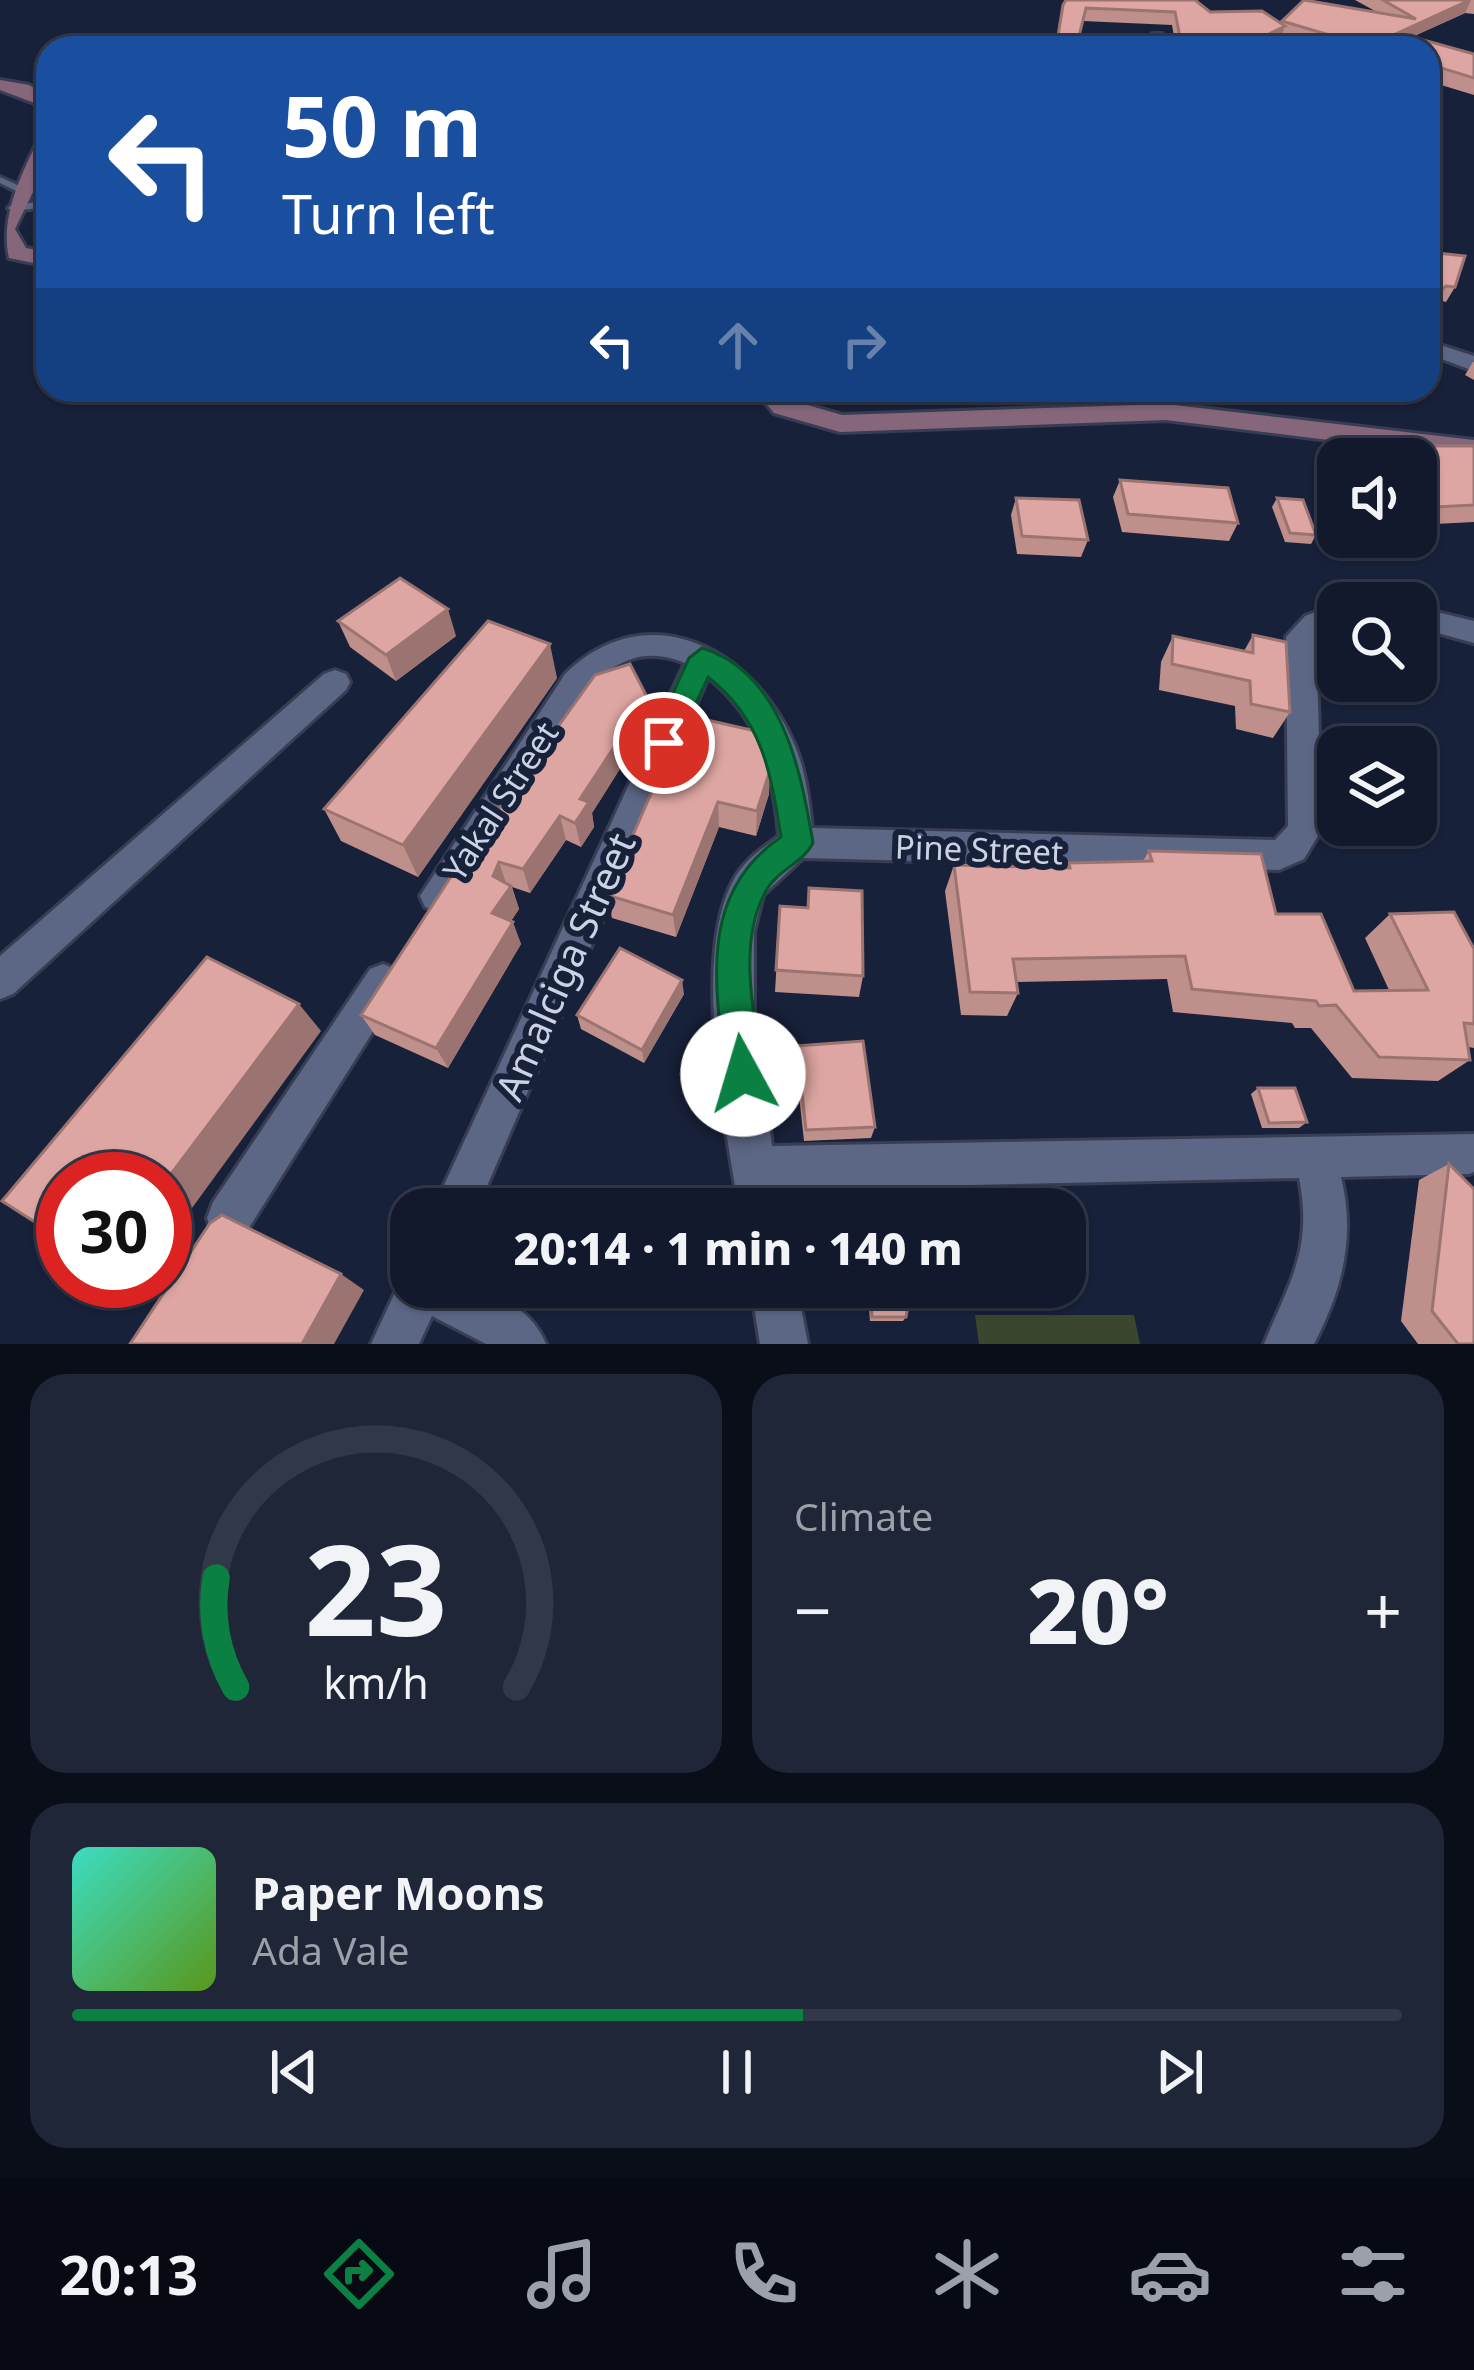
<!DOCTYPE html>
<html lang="en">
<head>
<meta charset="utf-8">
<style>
  body { margin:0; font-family:"Noto Sans",sans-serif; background:#1f2638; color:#f1f3f6; height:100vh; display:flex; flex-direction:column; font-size:45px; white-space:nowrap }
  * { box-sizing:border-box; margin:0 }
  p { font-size:39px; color:#9ca0a9 }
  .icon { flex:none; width:66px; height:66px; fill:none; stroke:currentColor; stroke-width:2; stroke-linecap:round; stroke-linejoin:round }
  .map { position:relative; height:1344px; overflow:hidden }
  .sheet { display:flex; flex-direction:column; gap:30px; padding:30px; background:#0a0e18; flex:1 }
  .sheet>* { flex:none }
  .banner { position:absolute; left:36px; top:36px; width:1404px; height:366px; border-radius:36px; box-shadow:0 3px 9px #0004,0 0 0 3px #313848; background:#1a4fa0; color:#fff; overflow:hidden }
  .buttons { position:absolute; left:1317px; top:438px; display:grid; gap:24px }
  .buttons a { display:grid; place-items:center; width:120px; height:120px; border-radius:24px; background:#12192c; box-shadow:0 3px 9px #0004,0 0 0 3px #313848; font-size:60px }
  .speed { position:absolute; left:36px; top:1152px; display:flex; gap:24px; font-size:60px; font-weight:700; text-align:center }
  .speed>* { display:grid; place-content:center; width:156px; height:156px; border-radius:50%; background:#12192c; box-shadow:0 3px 9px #0004,0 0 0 3px #313848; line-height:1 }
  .speed .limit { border:18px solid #d22; background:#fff; color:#111 }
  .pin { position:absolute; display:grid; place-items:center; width:102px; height:102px; color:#fff; margin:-51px; border:6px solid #fff; border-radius:50%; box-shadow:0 3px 12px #0007 }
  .me { position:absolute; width:132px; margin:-66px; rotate:354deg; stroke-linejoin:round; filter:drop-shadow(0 0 9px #0008) }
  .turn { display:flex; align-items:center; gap:42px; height:252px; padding:0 48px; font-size:54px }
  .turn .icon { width:156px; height:156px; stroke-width:2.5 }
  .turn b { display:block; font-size:84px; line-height:102px }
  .lanes { display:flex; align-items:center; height:114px; padding:0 48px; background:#0003; justify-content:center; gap:60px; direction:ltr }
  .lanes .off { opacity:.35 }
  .big { font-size:90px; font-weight:800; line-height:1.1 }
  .sheet .tile { flex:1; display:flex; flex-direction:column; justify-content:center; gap:18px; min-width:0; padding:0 42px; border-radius:36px; background:#1f2638 }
  .sheet .dial { align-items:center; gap:0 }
  .dial svg { height:312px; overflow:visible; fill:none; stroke:#313848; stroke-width:7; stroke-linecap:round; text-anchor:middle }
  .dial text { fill:#f1f3f6; stroke:none }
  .song { display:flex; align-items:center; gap:36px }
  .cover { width:144px; height:144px; border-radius:18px; background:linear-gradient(135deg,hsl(170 70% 55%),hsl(90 70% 35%)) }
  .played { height:12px; border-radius:6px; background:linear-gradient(90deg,#0b8043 55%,#313848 55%) }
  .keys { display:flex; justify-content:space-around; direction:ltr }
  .heat { display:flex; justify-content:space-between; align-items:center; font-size:66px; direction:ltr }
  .sheet .tiles { flex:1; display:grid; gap:30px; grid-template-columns:1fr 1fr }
  .tile:last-child { grid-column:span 2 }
  .trip { position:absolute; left:390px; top:1188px; width:696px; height:120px; border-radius:36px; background:#12192c; box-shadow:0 3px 9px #0004,0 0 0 3px #313848; font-weight:800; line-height:120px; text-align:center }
  .tabs { display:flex; height:192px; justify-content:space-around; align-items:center; background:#070a12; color:#9ca0a9 }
  .tabs .icon { width:84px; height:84px }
  .tabs .selected { color:#0b8043 }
  .tabs b { font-size:54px; color:#f1f3f6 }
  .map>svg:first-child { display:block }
  .green { fill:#3b462e }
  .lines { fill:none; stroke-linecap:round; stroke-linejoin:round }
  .lane-casing { stroke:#383d53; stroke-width:6 }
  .street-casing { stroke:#383d53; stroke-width:6 }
  .secondary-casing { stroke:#383d53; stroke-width:6 }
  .lane { fill:#5c6785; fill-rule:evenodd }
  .street { fill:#5c6785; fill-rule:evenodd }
  .secondary { fill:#86667a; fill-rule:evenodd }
  .wall { fill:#bf8f8b }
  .shaded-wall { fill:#9b7471 }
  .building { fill:#dea6a2; stroke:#9b7471; stroke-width:3 }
  .route { fill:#0b8043; stroke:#07532c; stroke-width:3 }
  .labels { text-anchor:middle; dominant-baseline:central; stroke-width:12; stroke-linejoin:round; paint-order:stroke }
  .street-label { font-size:33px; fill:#cbd2e3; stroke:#18213a }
  .near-street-label { font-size:39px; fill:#cbd2e3; stroke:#18213a }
</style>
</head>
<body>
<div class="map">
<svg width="1474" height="1344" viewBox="0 0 1474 1344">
  <rect width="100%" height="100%" fill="#18213a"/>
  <!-- green -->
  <path class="green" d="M975 1315H1134L1140 1344H979Z"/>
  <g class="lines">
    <defs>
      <g id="lane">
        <path d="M0 177 24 188 25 190 18 192 0 183Z"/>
        <path d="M48 201V207L12 211 8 208 12 205Z"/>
      </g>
      <g id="street">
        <path d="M1152 34H1162L1164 48H1150Z"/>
        <path d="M1428 341 1474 356V371L1428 354Z"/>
        <path d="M1338 604V625L1316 640 1322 829 1304 859 1279 870 803 858 763 895 754 932V1010L772 1146 1474 1134V1172L1469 1174 1341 1177C1356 1237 1342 1290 1314 1344H1264C1290 1281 1313 1249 1299 1178L779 1189 783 1209H739C725 1125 692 957 733 881 743 861 761 849 779 836 773 771 762 721 708 677L477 1209H433L685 663C644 646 616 660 587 690L451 907 438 912 425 907 420 896 565 674C649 592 756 651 795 746 806 772 809 801 812 828L1275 840 1288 826 1286 637 1305 616Z"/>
        <path d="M1416 607 1474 621V643L1416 627Z"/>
        <path d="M335 670 346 674 350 682 346 690 13 994 0 999V956L324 674Z"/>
        <path d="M383 964 396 969 402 982 396 995 245 1234 229 1240 213 1234 207 1218 213 1202 370 969Z"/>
        <path d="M411 1268V1287C462 1287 523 1289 546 1344H486L432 1316 419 1344H371L405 1271Z"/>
        <path d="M751 1287H797L808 1344H760Z"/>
      </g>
      <g id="secondary">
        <path d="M0 80 29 85 48 96V108L0 90Z"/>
        <path d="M48 135V161L15 229 26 248 48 252V266L9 258C0 219 20 176 38 141Z"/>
        <path d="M755 390H784L794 401 842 415 1166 404 1474 440V458L1166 420 840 432 774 413Z"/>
      </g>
    </defs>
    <!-- lane casing -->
    <use href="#lane" class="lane-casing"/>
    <!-- street casing -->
    <use href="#street" class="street-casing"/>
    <!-- secondary casing -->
    <use href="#secondary" class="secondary-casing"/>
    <!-- lane -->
    <use href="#lane" class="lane"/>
    <!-- street -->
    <use href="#street" class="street"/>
    <!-- secondary -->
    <use href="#secondary" class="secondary"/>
  </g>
  <!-- wall -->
  <g class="wall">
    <path d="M1355 0H1474V14L1465 13 1412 37 1474 54V95L1428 81V48H1323L1282 35 1280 40 1264 48H1176L1172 25 1083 21 1063 5 1210 12 1281 24 1282 21 1375 11Z"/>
    <path d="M1428 252 1455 287 1446 302 1438 300Z"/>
    <path d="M1473 362H1474V380L1465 375Z"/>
    <path d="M1036 390H1148L1146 396 1091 390 1088 400 1037 395Z"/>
    <path d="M1247 390H1377L1374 395 1324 392 1318 405 1287 403 1284 394 1279 405 1250 402Z"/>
    <path d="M1372 446H1474V522L1416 525V459H1365Z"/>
    <path d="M1120 480 1238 523 1229 541 1122 532 1113 497Z"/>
    <path d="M1016 498 1088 540 1081 557 1017 554 1011 515Z"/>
    <path d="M1277 498 1316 535 1311 544 1285 542 1272 507Z"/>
    <path d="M338 621 456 636 396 681 350 647Z"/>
    <path d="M1253 635 1290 712 1273 738 1236 729 1235 706 1159 690 1161 662 1173 636 1244 651Z"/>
    <path d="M557 678 418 877 341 841 324 809Z"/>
    <path d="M647 697 649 723 592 813 594 827 581 847 566 840 530 893 512 887 519 909 511 921 521 944 448 1068 375 1035 361 1015Z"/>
    <path d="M685 715 769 794 756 836 719 827 676 937 612 918 607 895Z"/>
    <path d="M1149 851 1276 914 1354 991 1389 990 1365 938 1390 914 1474 949V1048L1468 1047 1470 1060 1438 1081 1352 1078 1311 1028H1295L1292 1023 1173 1012 1167 979 1016 982 1018 993 1007 1016 961 1015 945 891 954 865 1066 868 1069 863 1143 861Z"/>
    <path d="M809 888 863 976 859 997 775 992 780 906 807 908Z"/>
    <path d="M684 994 644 1063 581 1029 577 1015Z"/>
    <path d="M797 1046 875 1127 871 1138 804 1141 795 1059Z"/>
    <path d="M1258 1088 1307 1122 1299 1128H1262L1251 1094Z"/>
    <path d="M1449 1164 1474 1344H1418L1401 1321 1419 1180Z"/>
    <path d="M867 1287H912L906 1317 903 1321H870Z"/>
  </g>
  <!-- shaded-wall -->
  <g class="shaded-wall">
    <path d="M1471 0 1465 13 1392 46 1398 33Z"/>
    <path d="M1285 26 1280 40 1264 48H1241Z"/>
    <path d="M1446 286 1438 300 1428 309V301Z"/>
    <path d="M448 609 456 636 396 681 386 655Z"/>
    <path d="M550 644 557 678 418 877 403 845Z"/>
    <path d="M647 697 649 723 592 813 594 827 581 847 575 823 580 799Z"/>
    <path d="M770 770 769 794 756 836 757 811Z"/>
    <path d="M718 802 719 827 676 937 673 915Z"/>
    <path d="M560 816 566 840 530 893 523 869Z"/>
    <path d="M499 862 507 886 493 876Z"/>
    <path d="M511 886 519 909 501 936 492 913Z"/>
    <path d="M513 922 521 944 448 1068 436 1048Z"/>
    <path d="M682 980 684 994 644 1063 642 1050Z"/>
    <path d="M299 1004 321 1031 165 1245V1182Z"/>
    <path d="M341 1274 364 1290 334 1344H302Z"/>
  </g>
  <!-- building -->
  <g class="building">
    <path d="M1066 0H1195L1210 12 1262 11 1285 26 1241 48H1226L1180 37 1175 12 1086 8 1076 48H1056L1063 5Z"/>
    <path d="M1304 0 1416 19 1383 0H1470L1398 33 1474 54V78L1428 64V48H1373L1282 21Z"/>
    <path d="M1428 191 1437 192 1428 217Z"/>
    <path d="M1428 252 1465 256 1455 287 1446 286 1428 301Z"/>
    <path d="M1372 446H1474V505L1416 508V459H1380Z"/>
    <path d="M1120 480 1228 488 1238 523 1128 514Z"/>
    <path d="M1016 498 1079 500 1088 540 1022 536Z"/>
    <path d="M1277 498 1303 500 1316 535 1290 533Z"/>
    <path d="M400 578 448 609 386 655 338 621Z"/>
    <path d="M488 621 550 644 403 845 324 809Z"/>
    <path d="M1253 635 1286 642 1290 712 1251 704 1250 681 1172 664 1173 636 1253 653Z"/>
    <path d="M630 664 647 697 580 799 589 802 575 823 560 816 523 869 499 862 493 876 511 886 492 913 513 922 436 1048 361 1015 456 869 595 675Z"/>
    <path d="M685 715 760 732 770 770 757 811 718 802 673 915 607 895Z"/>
    <path d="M1149 851 1261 854 1276 914H1321L1354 991 1428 990 1390 914 1454 912 1474 949V1024L1464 1023 1470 1060 1379 1057 1336 1005 1319 1006 1316 1001 1192 989 1185 956 1013 959 1018 993 970 992 954 865 1070 868 1069 863 1152 861Z"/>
    <path d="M809 888 862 891 863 976 776 970 780 906 808 908Z"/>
    <path d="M620 948 682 980 642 1050 577 1015Z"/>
    <path d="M207 957 299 1004 165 1182V1179H63V1240L2 1201Z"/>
    <path d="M863 1041 875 1127 806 1130 797 1046Z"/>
    <path d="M1258 1088H1295L1307 1122 1269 1123Z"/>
    <path d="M1449 1164 1474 1189V1344H1458L1432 1311Z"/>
    <path d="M222 1215 341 1274 302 1344H130L210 1223Z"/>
    <path d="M870 1287H912L906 1317H872Z"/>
  </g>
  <!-- route -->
  <path class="route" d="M702 648C783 673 801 772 813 843 803 863 779 869 767 889 736 941 755 1017 762 1074L756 1087 743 1092 730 1087 725 1074C716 986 697 894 781 837 771 772 762 719 708 677L674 751H654L650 743 689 658Z"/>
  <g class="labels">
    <!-- street labels -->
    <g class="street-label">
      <text transform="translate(500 801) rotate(-57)">Yakal Street</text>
      <text transform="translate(979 849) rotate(2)">Pine Street</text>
    </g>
    <!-- near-street labels -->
    <g class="near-street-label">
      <text transform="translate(564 966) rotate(-66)">Amalciga Street</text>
    </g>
  </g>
</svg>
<div class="buttons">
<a><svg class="icon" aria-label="sound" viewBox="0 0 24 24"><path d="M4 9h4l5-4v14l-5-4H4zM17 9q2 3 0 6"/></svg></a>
<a><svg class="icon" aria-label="search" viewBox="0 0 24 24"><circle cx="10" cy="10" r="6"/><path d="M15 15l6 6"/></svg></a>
<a><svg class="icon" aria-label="layers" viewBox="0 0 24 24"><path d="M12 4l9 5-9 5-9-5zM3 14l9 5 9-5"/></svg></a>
</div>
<div class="speed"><div class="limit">30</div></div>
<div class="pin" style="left:664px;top:743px;background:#d93025"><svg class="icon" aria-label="arrive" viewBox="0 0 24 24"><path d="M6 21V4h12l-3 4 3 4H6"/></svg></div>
<svg class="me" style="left:743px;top:1074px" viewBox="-20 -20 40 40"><circle r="19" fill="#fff"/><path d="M0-13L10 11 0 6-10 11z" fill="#0b8043"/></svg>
<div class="trip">20:14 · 1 min · 140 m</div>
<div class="banner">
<div class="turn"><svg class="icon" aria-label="left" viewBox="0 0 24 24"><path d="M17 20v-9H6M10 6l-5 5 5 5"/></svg><div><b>50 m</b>Turn left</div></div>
<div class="lanes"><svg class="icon" aria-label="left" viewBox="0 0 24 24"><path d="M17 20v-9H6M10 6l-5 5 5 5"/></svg><svg class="icon off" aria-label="ahead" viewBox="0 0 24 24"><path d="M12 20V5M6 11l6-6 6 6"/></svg><svg class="icon off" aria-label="right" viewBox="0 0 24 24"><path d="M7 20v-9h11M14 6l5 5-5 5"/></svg></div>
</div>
</div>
<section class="sheet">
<div class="tiles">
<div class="tile dial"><svg viewBox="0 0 100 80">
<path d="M14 69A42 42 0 1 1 86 69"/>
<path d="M14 69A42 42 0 0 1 9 41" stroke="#0b8043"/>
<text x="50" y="56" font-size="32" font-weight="700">23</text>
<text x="50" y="72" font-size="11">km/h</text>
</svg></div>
<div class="tile"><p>Climate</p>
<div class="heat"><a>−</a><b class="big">20°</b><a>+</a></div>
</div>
<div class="tile">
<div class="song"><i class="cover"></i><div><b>Paper Moons</b><p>Ada Vale</p></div></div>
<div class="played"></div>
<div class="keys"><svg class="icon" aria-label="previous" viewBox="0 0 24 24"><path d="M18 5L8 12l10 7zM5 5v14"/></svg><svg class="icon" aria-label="pause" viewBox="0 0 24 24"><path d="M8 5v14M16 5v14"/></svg><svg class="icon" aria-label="next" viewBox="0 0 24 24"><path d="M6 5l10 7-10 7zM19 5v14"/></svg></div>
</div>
</div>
</section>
<nav class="tabs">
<b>20:13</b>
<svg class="icon selected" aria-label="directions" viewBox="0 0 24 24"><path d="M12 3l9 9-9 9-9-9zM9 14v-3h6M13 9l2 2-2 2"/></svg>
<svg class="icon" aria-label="music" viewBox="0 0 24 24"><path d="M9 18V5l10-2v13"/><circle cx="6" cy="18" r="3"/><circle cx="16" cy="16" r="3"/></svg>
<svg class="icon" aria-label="phone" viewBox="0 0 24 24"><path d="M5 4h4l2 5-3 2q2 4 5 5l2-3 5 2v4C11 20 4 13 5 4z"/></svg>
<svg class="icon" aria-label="climate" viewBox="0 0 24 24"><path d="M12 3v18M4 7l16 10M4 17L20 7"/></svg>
<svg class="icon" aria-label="car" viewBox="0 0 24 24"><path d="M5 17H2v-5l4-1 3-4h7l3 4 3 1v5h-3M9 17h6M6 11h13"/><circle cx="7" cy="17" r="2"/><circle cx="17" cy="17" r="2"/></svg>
<svg class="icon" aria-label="filters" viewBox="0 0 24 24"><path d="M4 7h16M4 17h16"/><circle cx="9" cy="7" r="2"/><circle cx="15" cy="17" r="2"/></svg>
</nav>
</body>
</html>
